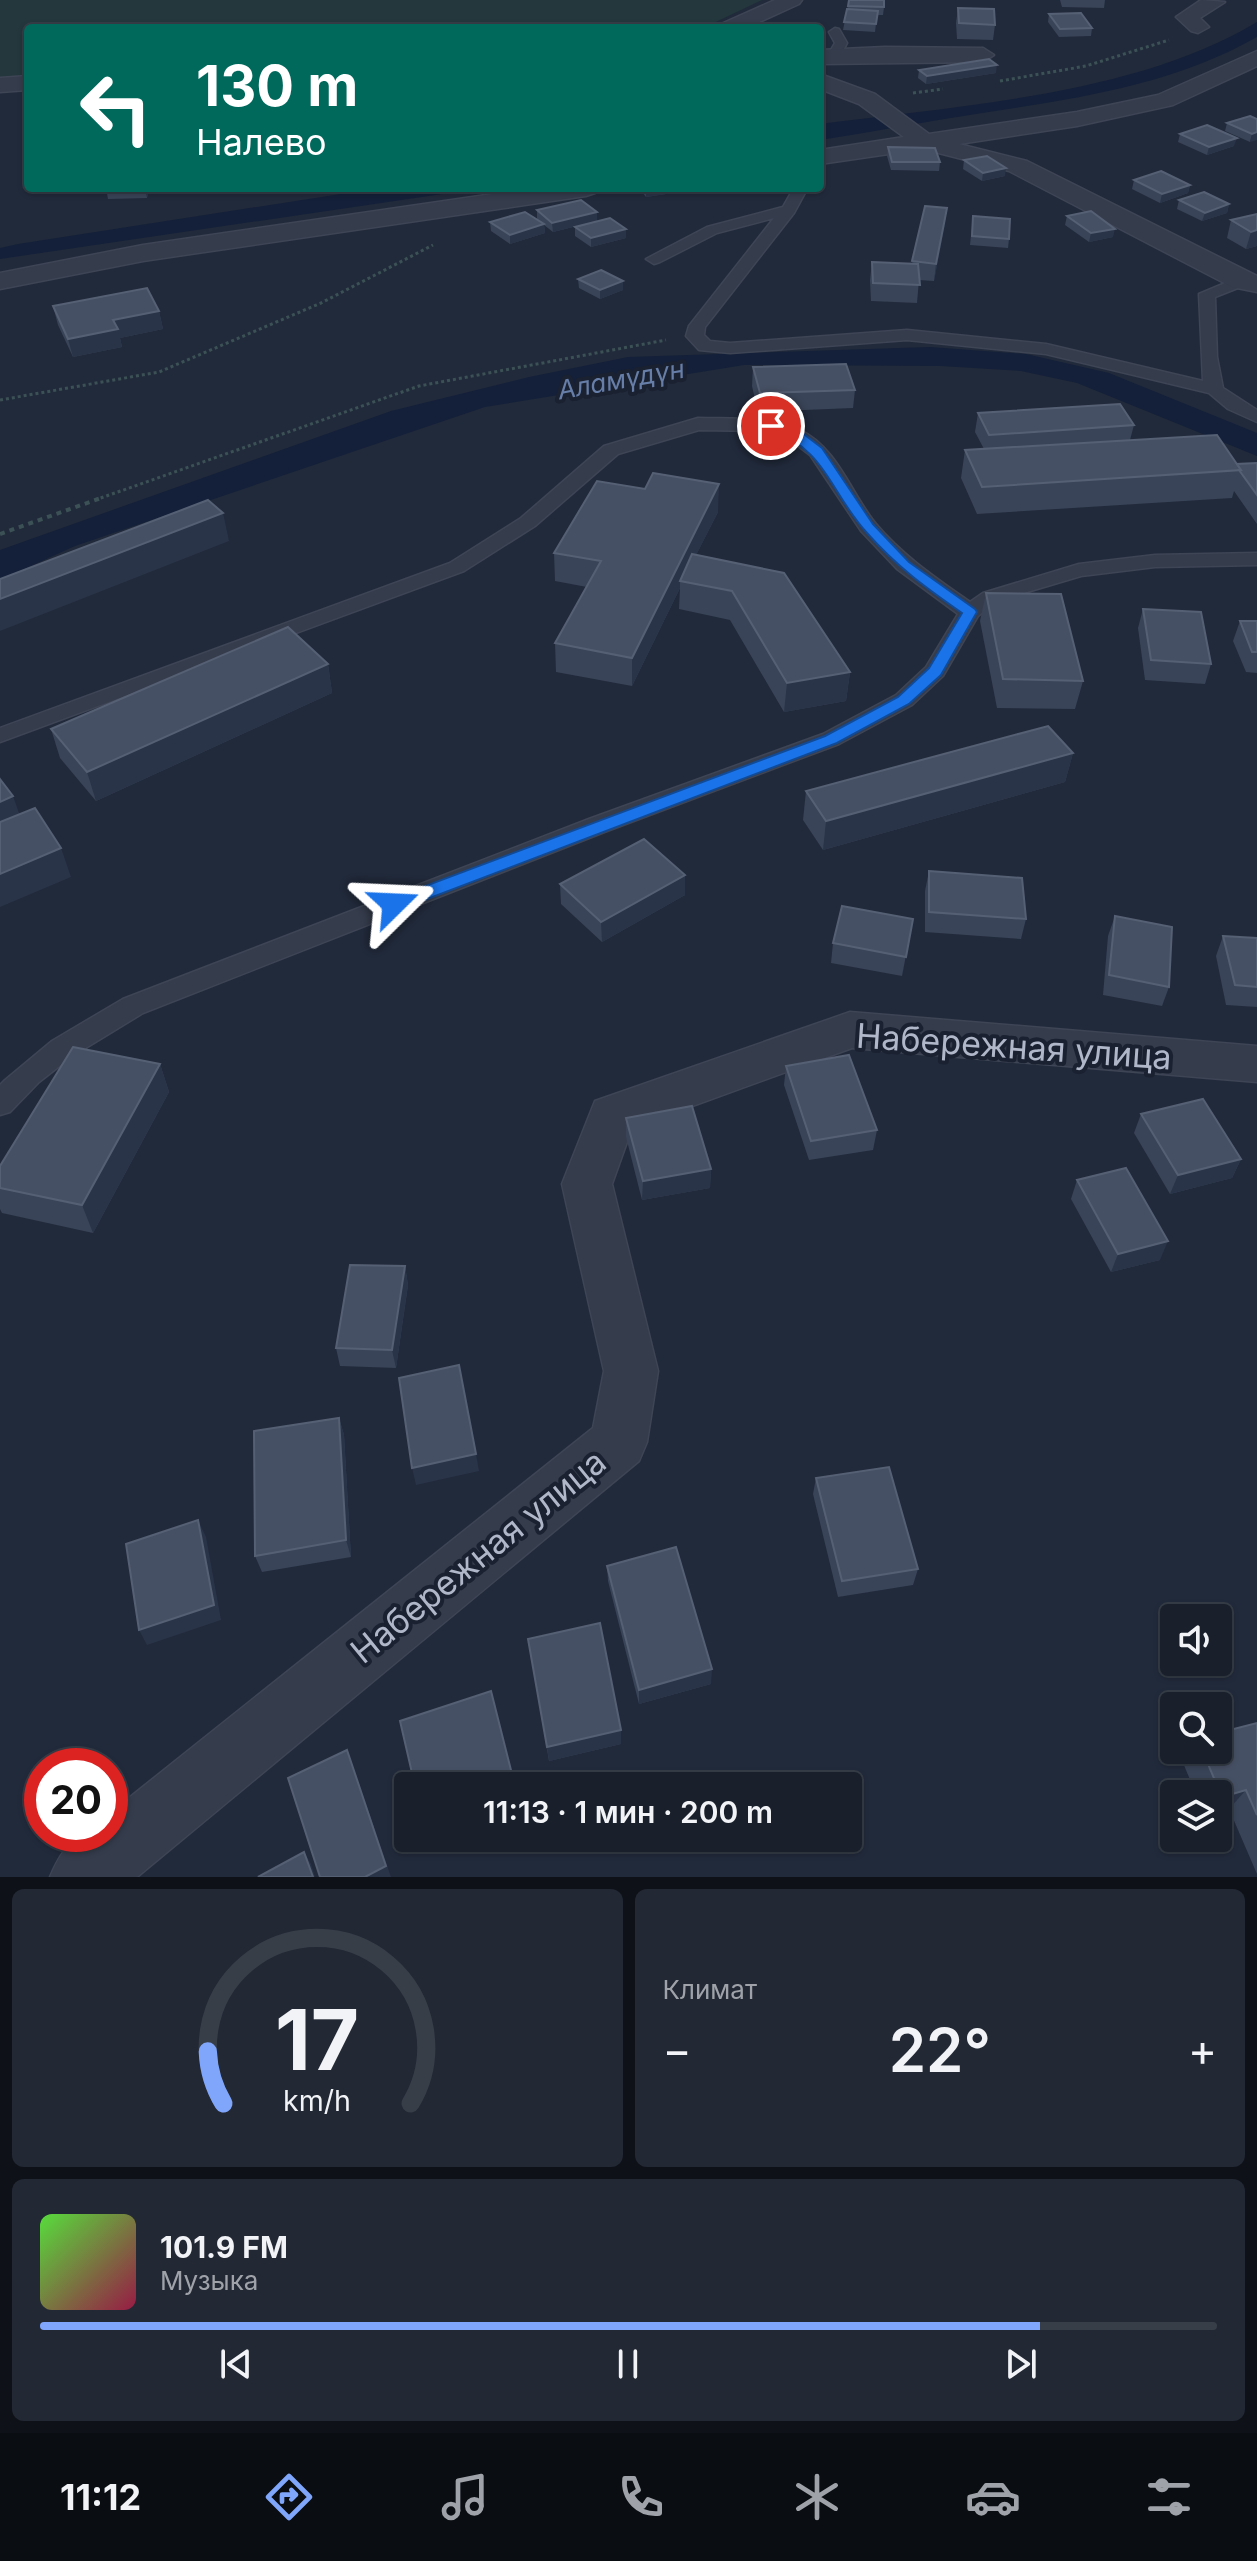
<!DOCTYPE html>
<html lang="ru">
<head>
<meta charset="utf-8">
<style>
  body { margin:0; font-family:Inter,sans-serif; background:#222834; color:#f1f3f6; height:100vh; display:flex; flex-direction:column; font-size:30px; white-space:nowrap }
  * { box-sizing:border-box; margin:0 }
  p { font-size:26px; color:#9fa3a9 }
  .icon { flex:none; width:44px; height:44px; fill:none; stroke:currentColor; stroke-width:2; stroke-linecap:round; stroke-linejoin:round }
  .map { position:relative; height:1877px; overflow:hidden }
  .drawer { display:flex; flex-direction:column; gap:12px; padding:12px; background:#0e1218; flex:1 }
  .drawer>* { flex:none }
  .guide { position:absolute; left:24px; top:24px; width:800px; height:168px; border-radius:8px; box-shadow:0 2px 6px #0004,0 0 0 2px #373e48; background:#00695c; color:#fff; overflow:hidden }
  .buttons { position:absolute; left:1160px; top:1604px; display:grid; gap:16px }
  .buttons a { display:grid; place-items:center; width:72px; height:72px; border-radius:8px; background:#19202c; box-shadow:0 2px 6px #0004,0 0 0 2px #373e48; font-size:40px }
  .speed { position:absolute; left:24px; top:1748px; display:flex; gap:16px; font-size:40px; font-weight:700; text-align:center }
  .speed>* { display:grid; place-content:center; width:104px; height:104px; border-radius:50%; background:#19202c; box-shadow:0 2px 6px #0004,0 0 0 2px #373e48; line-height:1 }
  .speed .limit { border:12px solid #d22; background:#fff; color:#111 }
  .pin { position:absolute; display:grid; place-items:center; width:68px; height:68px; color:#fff; margin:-34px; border:4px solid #fff; border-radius:50%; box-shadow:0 2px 8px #0007 }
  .me { position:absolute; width:88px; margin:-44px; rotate:69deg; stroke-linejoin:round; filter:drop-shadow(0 0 6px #0008) }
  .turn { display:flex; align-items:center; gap:28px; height:168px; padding:0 40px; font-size:36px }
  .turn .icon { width:104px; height:104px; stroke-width:2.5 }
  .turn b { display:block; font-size:56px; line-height:68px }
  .big { font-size:60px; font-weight:600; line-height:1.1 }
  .drawer .tile { flex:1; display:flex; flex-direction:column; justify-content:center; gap:12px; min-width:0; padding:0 28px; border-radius:12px; background:#222834 }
  .drawer .dial { align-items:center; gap:0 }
  .dial svg { height:208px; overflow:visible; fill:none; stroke:#373e48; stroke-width:7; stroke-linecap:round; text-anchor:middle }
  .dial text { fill:#f1f3f6; stroke:none }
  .song { display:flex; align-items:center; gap:24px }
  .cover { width:96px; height:96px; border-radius:12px; background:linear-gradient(135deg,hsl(110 70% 55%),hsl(340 70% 35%)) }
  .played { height:8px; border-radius:4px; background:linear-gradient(90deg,#80a6fc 85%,#373e48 85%) }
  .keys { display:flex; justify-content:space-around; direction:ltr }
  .heat { display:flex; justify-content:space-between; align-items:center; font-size:44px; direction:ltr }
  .drawer .tiles { flex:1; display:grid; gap:12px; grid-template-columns:1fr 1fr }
  .tile:last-child { grid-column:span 2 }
  .trip { position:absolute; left:394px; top:1772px; width:468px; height:80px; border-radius:8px; background:#19202c; box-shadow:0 2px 6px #0004,0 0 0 2px #373e48; font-weight:600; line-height:80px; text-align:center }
  .tab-bar { display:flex; height:128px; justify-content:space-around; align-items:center; background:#0a0d12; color:#9fa3a9 }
  .tab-bar .icon { width:56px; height:56px }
  .tab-bar .active { color:#80a6fc }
  .tab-bar b { font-size:36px; color:#f1f3f6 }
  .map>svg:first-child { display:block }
  .green { fill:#23373c }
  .water { fill:#142039 }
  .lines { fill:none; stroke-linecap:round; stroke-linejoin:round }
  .service-casing { stroke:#3e4555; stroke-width:3 }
  .minor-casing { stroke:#3e4555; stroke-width:3 }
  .path-far1 { stroke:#3c5155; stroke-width:3; stroke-dasharray:3 3; stroke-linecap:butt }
  .path { stroke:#3c5155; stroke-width:4; stroke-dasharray:5 5; stroke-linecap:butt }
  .service { fill:#353c4c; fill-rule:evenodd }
  .minor { fill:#353c4c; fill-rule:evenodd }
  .wall { fill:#394458 }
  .shaded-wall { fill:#2a3448 }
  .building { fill:#465064; stroke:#566074; stroke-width:2 }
  .route { fill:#1a73e8; stroke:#114b97; stroke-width:2 }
  .labels { text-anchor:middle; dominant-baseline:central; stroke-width:8; stroke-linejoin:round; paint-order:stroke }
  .far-water-label { font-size:26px; font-style:italic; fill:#677ea8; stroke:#1a2130 }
  .near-street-label { font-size:34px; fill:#b0b7c8; stroke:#1a2130 }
</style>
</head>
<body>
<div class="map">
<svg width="1257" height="1877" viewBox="0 0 1257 1877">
  <rect width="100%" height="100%" fill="#212a3b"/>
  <!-- green -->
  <path class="green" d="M0 0H762L703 28H28V76L0 78Z"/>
  <!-- water -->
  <g class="water">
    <path d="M1257 22V37C1171 86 1073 99 976 114 924 122 872 132 820 140V124C958 106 1136 95 1257 22Z"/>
    <path d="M379 188H483L0 259V248L18 244Z"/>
    <path d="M930 347 1026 354 1109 373 1257 433V456L1077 383 1021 371 941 366 744 365 485 407 75 546 0 580V550L391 411 529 377 628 357Z"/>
  </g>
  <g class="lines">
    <defs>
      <g id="service">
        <path d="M835 28 839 29 847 43 838 60 833 61 827 57 835 43 829 32Z"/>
        <path d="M790 188H804L806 191 794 213 705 327 704 335 710 341 730 343 907 330 1046 344 1203 381 1199 294 1242 276 1250 281 1248 284 1215 297 1217 357 1223 388 1257 410V422L1228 409 1209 393 1046 354 907 340 730 353 699 350 686 336 689 326 774 218 717 233 660 262 654 264 646 259 707 227 783 207 792 191Z"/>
        <path d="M698 418C732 419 769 416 800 430 837 447 852 495 876 524 903 556 936 578 970 602L983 593 1079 564 1155 555 1257 553V565L1155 567 1081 576 997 601 978 616 943 676 912 705 839 744 607 831 143 1013 71 1057 39 1082 10 1112 0 1115V1085L4 1081 52 1041 123 999 589 819 823 734 896 695 926 667 958 614 897 569 861 531 810 455 789 439 769 431 699 430 618 454 535 526 464 571 0 742V728L450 563 521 518 604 446Z"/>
      </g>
      <g id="minor">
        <path d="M775 0H802L799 4 746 28H717L721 24Z"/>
        <path d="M1201 0 1225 2 1200 18 1209 27 1198 33 1191 31 1176 17Z"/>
        <path d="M885 47 983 48 994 55 983 62 820 64V50Z"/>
        <path d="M1257 51V66L1173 105 1077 126 959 144 1027 161 1257 276V292L1232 287 1009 171 923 149 820 164V150L904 137 859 104 820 89V74L875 94 929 134 1077 112 1158 95Z"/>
        <path d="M28 76V90L0 92V78Z"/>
        <path d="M534 188H599L595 193 586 196 143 261 0 289V273L143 245Z"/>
        <path d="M850 1012 1257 1046V1082L852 1048 632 1128 612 1184 658 1371 647 1442 639 1461 137 1877H50C64 1844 74 1834 110 1834V1813L593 1428 604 1371 562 1184 595 1101Z"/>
      </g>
    </defs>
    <!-- service casing -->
    <use href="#service" class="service-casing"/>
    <!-- minor casing -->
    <use href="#minor" class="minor-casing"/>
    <!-- path-far1 -->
    <g class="path-far1">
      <path d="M1000 81 1086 66 1169 40"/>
      <path d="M913 93 943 89"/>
      <path d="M0 400 159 372 321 303 433 245"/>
      <path d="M95 500 419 386 666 340"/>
    </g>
    <!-- path -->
    <path class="path" d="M0 534 101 498"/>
    <!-- service -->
    <use href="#service" class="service"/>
    <!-- minor -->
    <use href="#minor" class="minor"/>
  </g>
  <!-- wall -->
  <g class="wall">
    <path d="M849 0 884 7 883 15H877L875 32 843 30Z"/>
    <path d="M1060 0H1105L1104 8 1062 7Z"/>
    <path d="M958 8 995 25 993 40 957 39 956 23Z"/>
    <path d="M1049 14 1092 28 1091 36 1059 37 1048 22Z"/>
    <path d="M919 70 996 73 926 84 918 78Z"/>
    <path d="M1257 119 1250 142 1225 131 1227 123Z"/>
    <path d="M1180 134 1234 146 1207 155 1178 142Z"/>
    <path d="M888 147 940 162 939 171 891 170 887 156Z"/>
    <path d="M964 160 1005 176 982 181 963 169Z"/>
    <path d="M1134 180 1190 185 1188 193 1160 203 1132 189Z"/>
    <path d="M106 188H149L147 198 108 199Z"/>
    <path d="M639 188H692V190L646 197Z"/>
    <path d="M1179 200 1229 204 1227 213 1202 221 1177 209Z"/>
    <path d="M925 206 947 208 934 281 919 280 917 303 871 301 870 280 872 262 912 264Z"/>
    <path d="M537 210 597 212V221L553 232 544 225 545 233 510 244 491 231 490 222 537 219Z"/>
    <path d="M1257 214V246L1246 249 1227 238 1231 220Z"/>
    <path d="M973 216 1009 239 1008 248 970 245Z"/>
    <path d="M1067 216 1113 237 1089 242 1065 225Z"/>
    <path d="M575 227 626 229V238L591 247 575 236Z"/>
    <path d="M578 279 623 290 600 299 579 288Z"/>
    <path d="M53 306 159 311 163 329 120 338 122 347 73 357 58 325Z"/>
    <path d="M753 367 855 390 853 408 758 412 752 386Z"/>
    <path d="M978 413 1134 425 1130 440 1237 464 1257 463V524L1234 491 1232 498 977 514 961 478 965 450 984 449 975 432Z"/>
    <path d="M718 512 696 555 850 672 846 701 784 712 730 620 679 609 680 588 632 686 556 672 555 643 587 587 555 581 554 553Z"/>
    <path d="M986 593 1083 681 1075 709 997 708 980 621Z"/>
    <path d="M1143 609 1211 664 1205 684 1145 680 1138 628Z"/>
    <path d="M1240 621H1257V673L1246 672 1233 641Z"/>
    <path d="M328 664 332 693 96 801 60 758 51 729Z"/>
    <path d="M1073 753 1065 782 823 850 803 820 806 791Z"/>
    <path d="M929 871 1026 919 1021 939 925 932V891Z"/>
    <path d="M685 875V895L602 942 561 904 560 884Z"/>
    <path d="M1115 916 1169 987 1162 1006 1103 995 1108 936Z"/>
    <path d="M913 919 902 976 831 963 833 943Z"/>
    <path d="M1223 936 1257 938V1007L1226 1005 1216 956Z"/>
    <path d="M160 1064 169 1092 93 1233 2 1213 0 1209V1166Z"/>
    <path d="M786 1066 877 1130 873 1150 809 1160 784 1085Z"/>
    <path d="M1141 1114 1241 1159 1232 1178 1170 1194 1134 1133Z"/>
    <path d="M626 1118 711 1169 710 1188 642 1200 626 1137Z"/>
    <path d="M1077 1180 1160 1260 1111 1272 1071 1199Z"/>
    <path d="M405 1266 408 1285 396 1368 340 1366 336 1348Z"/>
    <path d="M339 1418 344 1435 351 1557 262 1572 255 1556Z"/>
    <path d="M816 1478 918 1569 913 1585 838 1597 813 1494Z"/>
    <path d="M607 1566 711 1684 639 1704 608 1581Z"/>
    <path d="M528 1639 621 1744 549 1761Z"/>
    <path d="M1257 1723V1874L1229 1809 1218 1812V1794H1196L1181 1758 1188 1750H1218Z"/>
  </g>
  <!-- shaded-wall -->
  <g class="shaded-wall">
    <path d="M997 65 996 73 926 84 927 76Z"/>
    <path d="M1257 132V140L1250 142 1252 134Z"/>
    <path d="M1237 138 1234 146 1207 155 1209 147Z"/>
    <path d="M1006 168 1005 176 982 181 983 173Z"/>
    <path d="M1190 185 1188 193 1160 203 1162 194Z"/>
    <path d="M145 188H149L147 198Z"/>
    <path d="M200 188H232L201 192Z"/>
    <path d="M646 188H692V190L646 197Z"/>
    <path d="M1229 204 1227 213 1202 221 1205 213Z"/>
    <path d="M947 208 945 225 934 281 936 264Z"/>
    <path d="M597 212V221L553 232 552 223Z"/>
    <path d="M544 224 545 233 510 244V235Z"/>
    <path d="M626 229V238L591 247V238Z"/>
    <path d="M1115 229 1113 237 1089 242 1091 233Z"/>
    <path d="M1257 230V246L1246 249 1251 232Z"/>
    <path d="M623 281V290L600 299V290Z"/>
    <path d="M159 311 163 329 120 338 122 347 73 357 68 339 113 320Z"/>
    <path d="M719 484 718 512 683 581H680V588L632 686V658Z"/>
    <path d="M223 513 229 541 0 631V599Z"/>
    <path d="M328 664 332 693 96 801 87 772Z"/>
    <path d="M850 672 846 701 784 712 787 683Z"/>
    <path d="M1073 753 1065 782 823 850 826 821Z"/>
    <path d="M13 796 26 833 0 844V802Z"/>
    <path d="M61 848 71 877 0 907V874Z"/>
    <path d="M685 875V895L602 942 601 922Z"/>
    <path d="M160 1064 169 1092 93 1233 82 1205Z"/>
    <path d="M1241 1159 1232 1178 1170 1194 1178 1175Z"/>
    <path d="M711 1169 710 1188 642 1200 643 1181Z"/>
    <path d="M1168 1241 1160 1260 1111 1272 1118 1254Z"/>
    <path d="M405 1266 408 1285 396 1368 392 1350Z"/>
    <path d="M339 1418 344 1435 351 1557 346 1540Z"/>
    <path d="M476 1454 479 1471 416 1485 412 1468Z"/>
    <path d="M198 1520 206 1537 221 1620 147 1645 139 1630Z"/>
    <path d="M712 1669 711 1684 639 1704V1690Z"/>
    <path d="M621 1730V1744L549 1761 547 1747Z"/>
    <path d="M347 1750 352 1763 391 1877H365Z"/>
    <path d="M1246 1790 1229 1809 1218 1812V1801L1222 1797Z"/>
    <path d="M304 1852 311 1864 315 1877H313Z"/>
  </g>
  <!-- building -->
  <g class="building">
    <path d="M849 0H884V7L848 6Z"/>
    <path d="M958 8 994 9 995 25 959 23Z"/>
    <path d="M847 9 878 11 876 24 844 22Z"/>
    <path d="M1081 13 1092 28 1060 29 1049 14Z"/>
    <path d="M989 59 997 65 927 76 919 70Z"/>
    <path d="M1250 116 1257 119V132L1252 134 1227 123Z"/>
    <path d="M1207 125 1237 138 1209 147 1180 134Z"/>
    <path d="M888 147 935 148 940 162H892Z"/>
    <path d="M987 156 1006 168 983 173 964 160Z"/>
    <path d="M1161 171 1190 185 1162 194 1134 180Z"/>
    <path d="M1204 192 1229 204 1205 213 1179 200Z"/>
    <path d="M581 200 597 212 552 223 537 210Z"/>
    <path d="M925 206 947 208 936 264 912 261Z"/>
    <path d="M1091 211 1115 229 1091 233 1067 216Z"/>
    <path d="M525 212 544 224 510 235 490 222Z"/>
    <path d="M1257 214V230L1251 232 1231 220Z"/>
    <path d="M973 216 1010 219 1009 239 972 236Z"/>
    <path d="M610 218 626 229 591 238 575 227Z"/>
    <path d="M872 262 918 264 920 285 873 283Z"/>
    <path d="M601 270 623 281 600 290 578 279Z"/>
    <path d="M147 288 159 311 113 320 118 329 68 339 53 306Z"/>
    <path d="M846 364 855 390 760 393 753 367Z"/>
    <path d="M1120 404 1134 425 989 435 978 413Z"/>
    <path d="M1217 435 1241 470 982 487 965 450Z"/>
    <path d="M1257 463V495L1239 470H1241L1237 464Z"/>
    <path d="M653 473 719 484 632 658 555 643 601 561 554 553 597 481 645 489Z"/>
    <path d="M208 500 223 513 0 599V579Z"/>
    <path d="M692 554 784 573 850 672 787 683 732 591 680 581Z"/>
    <path d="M986 593 1061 594 1083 681 1003 679Z"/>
    <path d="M1143 609 1201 612 1211 664 1151 660Z"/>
    <path d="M1240 621H1257V652H1252Z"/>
    <path d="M288 627 328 664 87 772 51 729Z"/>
    <path d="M1048 726 1073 753 826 821 806 791Z"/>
    <path d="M0 779 13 796 0 802Z"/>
    <path d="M35 808 61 848 0 874V822Z"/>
    <path d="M644 839 685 875 601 922 560 884Z"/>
    <path d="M929 871 1022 878 1026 919 929 912Z"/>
    <path d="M842 906 913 919 906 957 833 943Z"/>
    <path d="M1115 916 1172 927 1169 987 1109 975Z"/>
    <path d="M1223 936 1257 938V987L1235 985Z"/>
    <path d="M73 1047 160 1064 82 1205 0 1188V1166Z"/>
    <path d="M849 1055 877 1130 811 1141 786 1066Z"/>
    <path d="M1203 1099 1241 1159 1178 1175 1141 1114Z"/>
    <path d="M692 1106 711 1169 643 1181 626 1118Z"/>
    <path d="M1126 1168 1168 1241 1118 1254 1077 1180Z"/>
    <path d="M350 1265 405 1266 392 1350 336 1348Z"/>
    <path d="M459 1365 476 1454 412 1468 399 1378Z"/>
    <path d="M339 1418 346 1540 255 1556 254 1431Z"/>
    <path d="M889 1467 918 1569 842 1581 816 1478Z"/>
    <path d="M198 1520 214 1605 139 1630 126 1544Z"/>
    <path d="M676 1547 712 1669 639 1690 607 1566Z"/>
    <path d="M600 1623 621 1730 547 1747 528 1639Z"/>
    <path d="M491 1691 515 1786H415L400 1721Z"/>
    <path d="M1257 1723V1815L1246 1790 1222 1797 1202 1750H1218V1733Z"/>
    <path d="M347 1750 386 1866 365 1877H320L288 1778Z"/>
    <path d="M304 1852 313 1877H258Z"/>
  </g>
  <!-- route -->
  <path class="route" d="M767 423 801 432 822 448 873 524 909 562 975 609 977 612 941 675 909 704 837 743 401 909H388L385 904 388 900 825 736 898 697 929 668 962 613C926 588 896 566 867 533 828 490 828 450 767 428Z"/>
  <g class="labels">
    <!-- far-water labels -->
    <g class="far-water-label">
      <text transform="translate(621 379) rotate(-10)">Аламүдүн</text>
    </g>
    <!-- near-street labels -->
    <g class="near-street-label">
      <text transform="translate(1014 1046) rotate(4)">Набережная улица</text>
      <text transform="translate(478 1556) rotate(-39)">Набережная улица</text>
    </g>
  </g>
</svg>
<div class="buttons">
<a><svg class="icon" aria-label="sound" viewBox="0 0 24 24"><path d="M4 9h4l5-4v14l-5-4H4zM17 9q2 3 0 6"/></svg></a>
<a><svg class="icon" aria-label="search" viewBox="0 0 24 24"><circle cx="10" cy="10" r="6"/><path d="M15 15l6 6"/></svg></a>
<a><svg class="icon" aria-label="layers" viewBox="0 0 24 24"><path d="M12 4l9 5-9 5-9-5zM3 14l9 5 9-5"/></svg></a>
</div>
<div class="speed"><div class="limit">20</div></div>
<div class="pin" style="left:771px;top:426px;background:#d93025"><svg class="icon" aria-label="arrive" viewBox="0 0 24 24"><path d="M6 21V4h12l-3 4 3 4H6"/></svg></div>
<svg class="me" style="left:394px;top:904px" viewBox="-20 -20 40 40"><path d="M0-17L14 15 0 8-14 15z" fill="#1a73e8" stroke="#fff" stroke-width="4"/></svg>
<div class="trip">11:13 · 1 мин · 200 m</div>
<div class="guide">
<div class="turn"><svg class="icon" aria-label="left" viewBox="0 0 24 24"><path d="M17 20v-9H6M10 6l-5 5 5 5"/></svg><div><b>130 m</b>Налево</div></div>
</div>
</div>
<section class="drawer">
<div class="tiles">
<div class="tile dial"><svg viewBox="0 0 100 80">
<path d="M14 69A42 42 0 1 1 86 69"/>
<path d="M14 69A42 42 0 0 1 8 49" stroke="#80a6fc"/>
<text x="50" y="56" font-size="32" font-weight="700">17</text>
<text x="50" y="72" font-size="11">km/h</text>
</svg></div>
<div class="tile"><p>Климат</p>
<div class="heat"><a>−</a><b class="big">22°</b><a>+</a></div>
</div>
<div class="tile">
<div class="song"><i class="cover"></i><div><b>101.9 FM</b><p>Музыка</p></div></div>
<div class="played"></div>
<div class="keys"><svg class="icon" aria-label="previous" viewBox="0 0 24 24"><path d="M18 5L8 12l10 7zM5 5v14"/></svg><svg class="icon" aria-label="pause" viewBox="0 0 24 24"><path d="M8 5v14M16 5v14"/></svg><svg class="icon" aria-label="next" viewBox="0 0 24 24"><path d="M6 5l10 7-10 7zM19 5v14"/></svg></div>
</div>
</div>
</section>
<nav class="tab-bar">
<b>11:12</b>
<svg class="icon active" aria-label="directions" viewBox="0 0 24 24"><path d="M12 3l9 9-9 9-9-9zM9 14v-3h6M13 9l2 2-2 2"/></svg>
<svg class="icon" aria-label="music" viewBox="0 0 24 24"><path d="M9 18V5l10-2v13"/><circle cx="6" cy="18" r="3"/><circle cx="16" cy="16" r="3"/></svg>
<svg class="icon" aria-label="phone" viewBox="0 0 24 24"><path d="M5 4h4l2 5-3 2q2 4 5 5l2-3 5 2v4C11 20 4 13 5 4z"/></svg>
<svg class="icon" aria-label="climate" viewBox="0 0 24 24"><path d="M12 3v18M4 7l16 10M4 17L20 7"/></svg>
<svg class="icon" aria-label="car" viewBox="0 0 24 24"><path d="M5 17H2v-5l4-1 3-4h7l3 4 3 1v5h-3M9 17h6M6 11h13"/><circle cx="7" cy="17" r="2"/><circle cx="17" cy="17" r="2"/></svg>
<svg class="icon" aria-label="filters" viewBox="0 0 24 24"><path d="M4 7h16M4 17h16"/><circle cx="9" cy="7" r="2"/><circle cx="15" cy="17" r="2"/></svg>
</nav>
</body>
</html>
